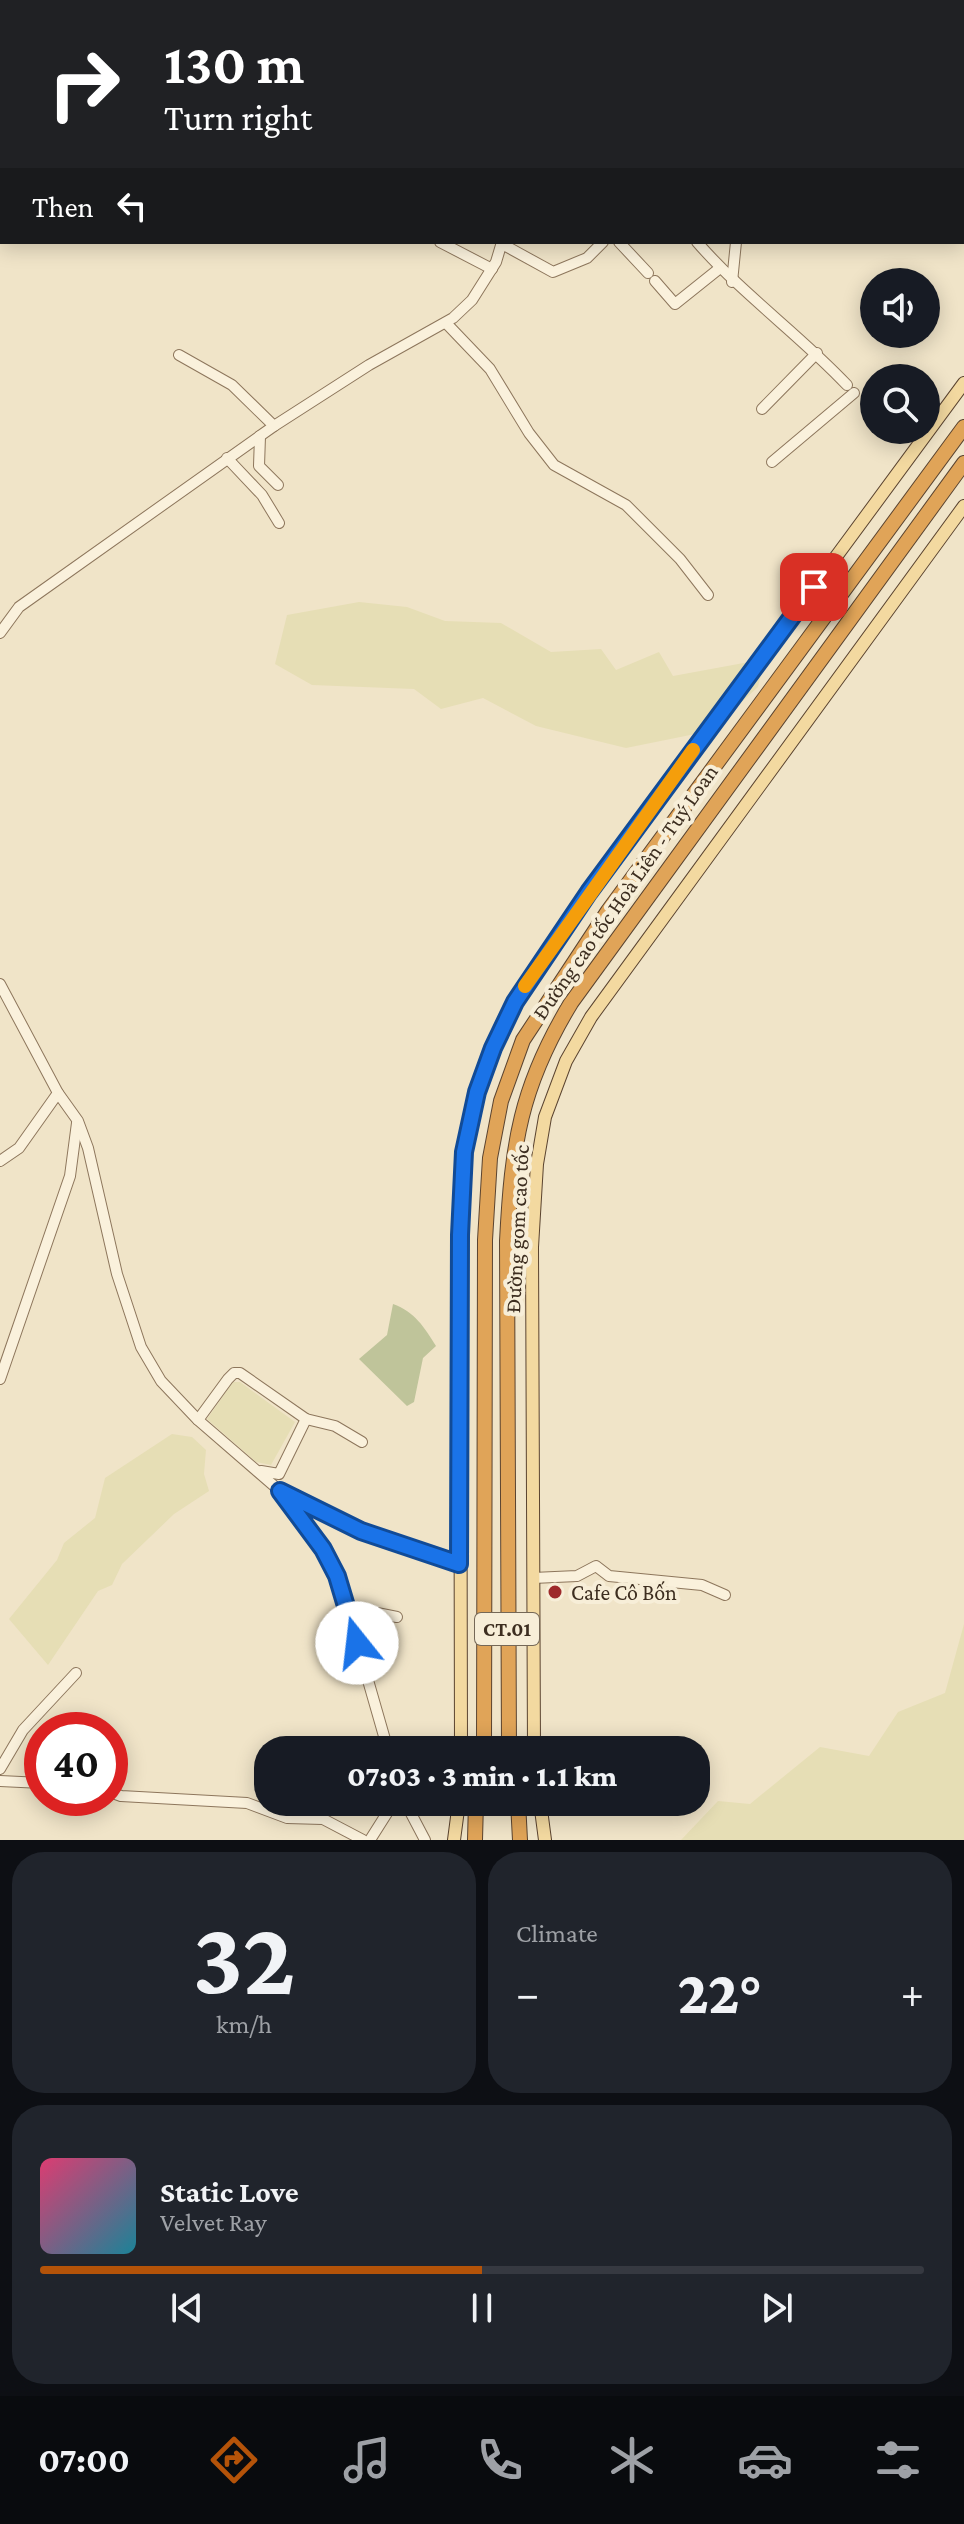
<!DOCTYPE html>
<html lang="en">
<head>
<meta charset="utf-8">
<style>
  body { margin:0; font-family:"Crimson Pro",serif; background:#20242c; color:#f1f3f6; height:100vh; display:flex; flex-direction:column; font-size:30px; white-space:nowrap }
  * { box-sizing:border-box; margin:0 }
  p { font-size:26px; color:#9ea1a6 }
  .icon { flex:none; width:44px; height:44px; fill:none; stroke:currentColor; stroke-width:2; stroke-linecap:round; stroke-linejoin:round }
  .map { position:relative; height:1840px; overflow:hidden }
  .drawer { display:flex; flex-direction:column; gap:12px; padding:12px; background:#0d0f14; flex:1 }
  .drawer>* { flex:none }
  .top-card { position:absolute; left:0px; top:0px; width:964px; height:244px; box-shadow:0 4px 20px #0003; background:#202124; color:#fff; overflow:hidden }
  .fabs { position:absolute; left:860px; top:268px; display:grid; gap:16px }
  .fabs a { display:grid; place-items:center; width:80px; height:80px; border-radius:50%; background:#171b24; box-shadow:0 4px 20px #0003; font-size:40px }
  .speed { position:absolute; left:24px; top:1712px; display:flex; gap:16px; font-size:40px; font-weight:700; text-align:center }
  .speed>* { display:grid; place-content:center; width:104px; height:104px; border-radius:50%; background:#171b24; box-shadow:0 4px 20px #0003; line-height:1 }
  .speed .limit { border:12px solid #d22; background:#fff; color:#111 }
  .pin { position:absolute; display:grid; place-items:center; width:68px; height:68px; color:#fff; margin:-34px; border-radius:16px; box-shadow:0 4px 12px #0006 }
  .me { position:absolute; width:88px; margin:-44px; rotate:344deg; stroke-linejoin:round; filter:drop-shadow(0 0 6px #0008) }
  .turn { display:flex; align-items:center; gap:28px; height:168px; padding:0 32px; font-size:36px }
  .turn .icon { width:104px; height:104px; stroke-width:2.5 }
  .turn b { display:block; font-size:56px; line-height:68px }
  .then { display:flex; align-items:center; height:76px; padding:0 32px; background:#0003; gap:16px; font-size:30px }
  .big { font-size:60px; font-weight:800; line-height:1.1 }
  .drawer .card { flex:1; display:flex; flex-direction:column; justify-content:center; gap:12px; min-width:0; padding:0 28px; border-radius:32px; background:#20242c }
  .drawer .dial { align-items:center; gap:0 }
  .dial b { font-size:104px; line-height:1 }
  .song { display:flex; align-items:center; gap:24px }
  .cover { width:96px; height:96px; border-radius:12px; background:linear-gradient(135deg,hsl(340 70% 55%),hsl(190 70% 35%)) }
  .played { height:8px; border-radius:4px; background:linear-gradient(90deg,#b45309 50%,#363941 50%) }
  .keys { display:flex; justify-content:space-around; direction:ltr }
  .heat { display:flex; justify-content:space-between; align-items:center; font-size:44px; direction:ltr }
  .drawer .tiles { flex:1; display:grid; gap:12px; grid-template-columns:1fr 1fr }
  .card:last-child { grid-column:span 2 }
  .trip { position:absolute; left:254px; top:1736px; width:456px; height:80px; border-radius:32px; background:#171b24; box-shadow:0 4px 20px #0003; font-weight:800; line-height:80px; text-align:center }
  .menu { display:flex; height:128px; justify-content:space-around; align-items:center; background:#090b0e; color:#9ea1a6 }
  .menu .icon { width:56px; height:56px }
  .menu .on { color:#b45309 }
  .menu b { font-size:36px; color:#f1f3f6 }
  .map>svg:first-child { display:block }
  .farmland { fill:#e6deb5 }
  .cemetery { fill:#bfc49a }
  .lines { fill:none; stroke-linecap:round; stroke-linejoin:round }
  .river { stroke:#a9c4bc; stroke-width:16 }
  .minor-casing { stroke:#8d765c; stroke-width:12 }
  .major-casing { stroke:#5b4430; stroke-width:14 }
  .highway-casing { stroke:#5b4430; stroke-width:16 }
  .minor { stroke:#faf1dc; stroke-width:10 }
  .major { stroke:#f3d9a0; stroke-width:12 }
  .highway { stroke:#e0a458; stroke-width:14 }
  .route-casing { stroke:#114b97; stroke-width:20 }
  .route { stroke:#1a73e8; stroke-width:14 }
  .slow { stroke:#f59e0b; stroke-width:14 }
  .poi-dot { fill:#9e2a2b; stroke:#f7eed8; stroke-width:3 }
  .labels { text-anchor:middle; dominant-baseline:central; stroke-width:8; stroke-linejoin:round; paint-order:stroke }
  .shield { fill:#f7eed8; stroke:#756857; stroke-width:2 }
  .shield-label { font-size:20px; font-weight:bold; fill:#3d2e20 }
  .street-label { font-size:22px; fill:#3d2e20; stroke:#f7eed8 }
  .poi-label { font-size:22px; fill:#3d2e20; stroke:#f7eed8; text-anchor:start }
</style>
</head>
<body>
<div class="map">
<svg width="964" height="1840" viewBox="0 0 964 1840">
  <rect width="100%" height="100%" fill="#f0e4c8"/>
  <!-- farmland -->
  <g class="farmland">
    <path d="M359 602 407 607 445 621 501 623 551 652 601 649 616 670 659 652 673 676 765 659 758 687 710 731 626 748 536 726 483 698 441 709 414 689 312 685 275 664 287 615Z"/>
    <path d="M233 1382H240L295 1422 271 1465 256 1462 207 1419Z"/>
    <path d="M172 1434 192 1437 206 1450 204 1474 209 1491 174 1514 122 1564 112 1585 98 1591 48 1665 9 1619 57 1560 64 1543 95 1518 105 1478Z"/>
    <path d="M964 1624V1840H681L718 1801 750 1804 820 1747 869 1756 898 1712 945 1693Z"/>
  </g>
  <!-- cemetery -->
  <path class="cemetery" d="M393 1304C415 1312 424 1327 436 1346L423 1358 414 1402 407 1406 359 1359 387 1335Z"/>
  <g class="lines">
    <!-- river -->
    <g class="river">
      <path d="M106 0 107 2"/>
      <path d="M18 2 19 0"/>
      <path d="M228 2 230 0"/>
      <path d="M0 26H2"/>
    </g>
    <defs>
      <g id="minor">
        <path d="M462 0 464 2"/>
        <path d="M533 2 534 0"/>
        <path d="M597 2 598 0"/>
        <path d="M440 242 492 269"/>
        <path d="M619 242 648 273"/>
        <path d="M697 242C743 295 799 334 847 385"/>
        <path d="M502 244 553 272 587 258 603 242"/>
        <path d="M655 281 675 304 720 268"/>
        <path d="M732 282 736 242"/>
        <path d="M446 323 490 369 529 433 554 465 626 505 680 559 708 595"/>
        <path d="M179 355 232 385 274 426"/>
        <path d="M762 409 817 353"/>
        <path d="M260 436 259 466 278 485"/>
        <path d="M227 458 262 495 279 523"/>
        <path d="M772 462 854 393"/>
        <path d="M0 633 19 607 274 426 369 365 453 318 472 300 496 262 502 242"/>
        <path d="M0 984 58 1093 78 1121 88 1148 117 1274 141 1347 161 1381 198 1420 280 1491 323 1549 347 1607 388 1750"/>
        <path d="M0 1161 19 1148 58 1093"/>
        <path d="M0 1379 70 1176 77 1123"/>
        <path d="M198 1420 228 1379 234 1373H240L306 1419 335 1426 362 1442"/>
        <path d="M261 1471 279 1474 306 1419"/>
        <path d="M281 1492 361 1531 459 1564"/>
        <path d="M533 1578 577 1576 596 1566 609 1576 702 1585 725 1595"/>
        <path d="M347 1607 397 1617"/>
        <path d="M0 1769 23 1730 76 1673"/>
        <path d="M0 1781 42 1783"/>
        <path d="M110 1792 121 1796 247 1803 287 1818 323 1819 363 1840"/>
        <path d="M405 1802 425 1840"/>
        <path d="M370 1840 394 1802"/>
      </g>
      <g id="major">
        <path d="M461 1750 460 1235 464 1152 477 1092 501 1026 589 892 964 383"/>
        <path d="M534 1750 532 1247 537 1164 545 1117 566 1061 591 1017 964 506"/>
        <path d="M540 1802 545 1840"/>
        <path d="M454 1840 459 1802"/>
      </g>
      <g id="highway">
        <path d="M484 1750 485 1240 490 1158 501 1101 523 1040 608 911 964 427"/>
        <path d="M509 1750 507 1241C512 1144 520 1087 571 1003L964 463"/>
        <path d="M518 1802 520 1840"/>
        <path d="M475 1840 476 1802"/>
      </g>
    </defs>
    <!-- minor casing -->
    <use href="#minor" class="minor-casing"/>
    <!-- major casing -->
    <use href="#major" class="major-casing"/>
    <!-- highway casing -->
    <use href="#highway" class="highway-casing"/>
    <!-- minor -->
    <use href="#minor" class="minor"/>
    <!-- major -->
    <use href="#major" class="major"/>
    <!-- highway -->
    <use href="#highway" class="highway"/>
  </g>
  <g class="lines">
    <defs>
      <path id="route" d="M357 1643 337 1576 323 1549 280 1491 361 1531 459 1564 460 1235 464 1152 477 1092 493 1048 515 1002 589 892 814 587"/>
    </defs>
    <!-- route casing -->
    <use href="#route" class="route-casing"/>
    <!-- route -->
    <use href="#route" class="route"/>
    <!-- slow -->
    <path class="slow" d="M525 986 693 750"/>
  </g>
  <!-- markers -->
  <circle class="poi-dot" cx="555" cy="1592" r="8"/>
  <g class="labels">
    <!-- shield labels -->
    <rect class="shield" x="475" y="1613" width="64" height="32" rx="6"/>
    <g class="shield-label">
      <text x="507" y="1629">CT.01</text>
    </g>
    <!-- street labels -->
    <g class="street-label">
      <text transform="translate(625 892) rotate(-55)">Đường cao tốc Hoà Liên - Tuý Loan</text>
      <text transform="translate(517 1229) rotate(-87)">Đường gom cao tốc</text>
    </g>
    <!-- poi labels -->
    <g class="poi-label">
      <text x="571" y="1592">Cafe Cô Bốn</text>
    </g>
  </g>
</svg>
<div class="fabs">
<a><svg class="icon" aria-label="sound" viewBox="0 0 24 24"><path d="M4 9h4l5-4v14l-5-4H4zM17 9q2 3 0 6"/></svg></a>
<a><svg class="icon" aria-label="search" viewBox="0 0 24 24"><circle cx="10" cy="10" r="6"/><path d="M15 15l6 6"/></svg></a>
</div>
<div class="speed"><div class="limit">40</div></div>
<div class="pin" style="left:814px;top:587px;background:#d93025"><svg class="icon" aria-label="arrive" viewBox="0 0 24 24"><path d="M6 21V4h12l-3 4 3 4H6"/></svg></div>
<svg class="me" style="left:357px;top:1643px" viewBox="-20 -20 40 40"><circle r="19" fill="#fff"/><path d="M0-13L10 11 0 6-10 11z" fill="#1a73e8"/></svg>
<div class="trip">07:03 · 3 min · 1.1 km</div>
<div class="top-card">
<div class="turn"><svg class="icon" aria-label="right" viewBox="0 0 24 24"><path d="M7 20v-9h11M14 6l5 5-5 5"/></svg><div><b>130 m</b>Turn right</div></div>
<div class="then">Then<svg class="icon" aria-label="left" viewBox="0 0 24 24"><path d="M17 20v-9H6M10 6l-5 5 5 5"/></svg></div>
</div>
</div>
<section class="drawer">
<div class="tiles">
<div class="card dial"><b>32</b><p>km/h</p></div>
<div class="card"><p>Climate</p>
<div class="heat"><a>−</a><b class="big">22°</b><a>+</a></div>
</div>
<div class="card">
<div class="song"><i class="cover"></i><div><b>Static Love</b><p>Velvet Ray</p></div></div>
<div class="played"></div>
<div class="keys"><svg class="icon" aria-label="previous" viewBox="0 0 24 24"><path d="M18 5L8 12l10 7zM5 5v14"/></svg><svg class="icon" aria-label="pause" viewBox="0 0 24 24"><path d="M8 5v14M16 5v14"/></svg><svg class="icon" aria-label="next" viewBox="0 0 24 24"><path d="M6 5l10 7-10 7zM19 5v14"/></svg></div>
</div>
</div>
</section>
<nav class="menu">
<b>07:00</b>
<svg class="icon on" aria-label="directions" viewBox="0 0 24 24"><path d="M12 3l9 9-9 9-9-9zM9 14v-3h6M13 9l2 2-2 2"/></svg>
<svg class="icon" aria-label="music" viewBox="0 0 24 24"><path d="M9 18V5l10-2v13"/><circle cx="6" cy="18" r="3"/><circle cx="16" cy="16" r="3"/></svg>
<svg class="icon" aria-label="phone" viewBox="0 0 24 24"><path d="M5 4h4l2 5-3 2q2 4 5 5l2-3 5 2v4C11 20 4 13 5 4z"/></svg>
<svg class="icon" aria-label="climate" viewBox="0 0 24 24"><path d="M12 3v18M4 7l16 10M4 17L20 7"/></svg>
<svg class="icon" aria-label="car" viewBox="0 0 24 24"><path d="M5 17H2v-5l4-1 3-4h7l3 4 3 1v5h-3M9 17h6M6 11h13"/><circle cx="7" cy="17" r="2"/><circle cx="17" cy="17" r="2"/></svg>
<svg class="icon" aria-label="filters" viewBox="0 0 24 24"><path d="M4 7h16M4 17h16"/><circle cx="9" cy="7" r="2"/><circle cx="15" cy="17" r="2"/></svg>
</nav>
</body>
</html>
